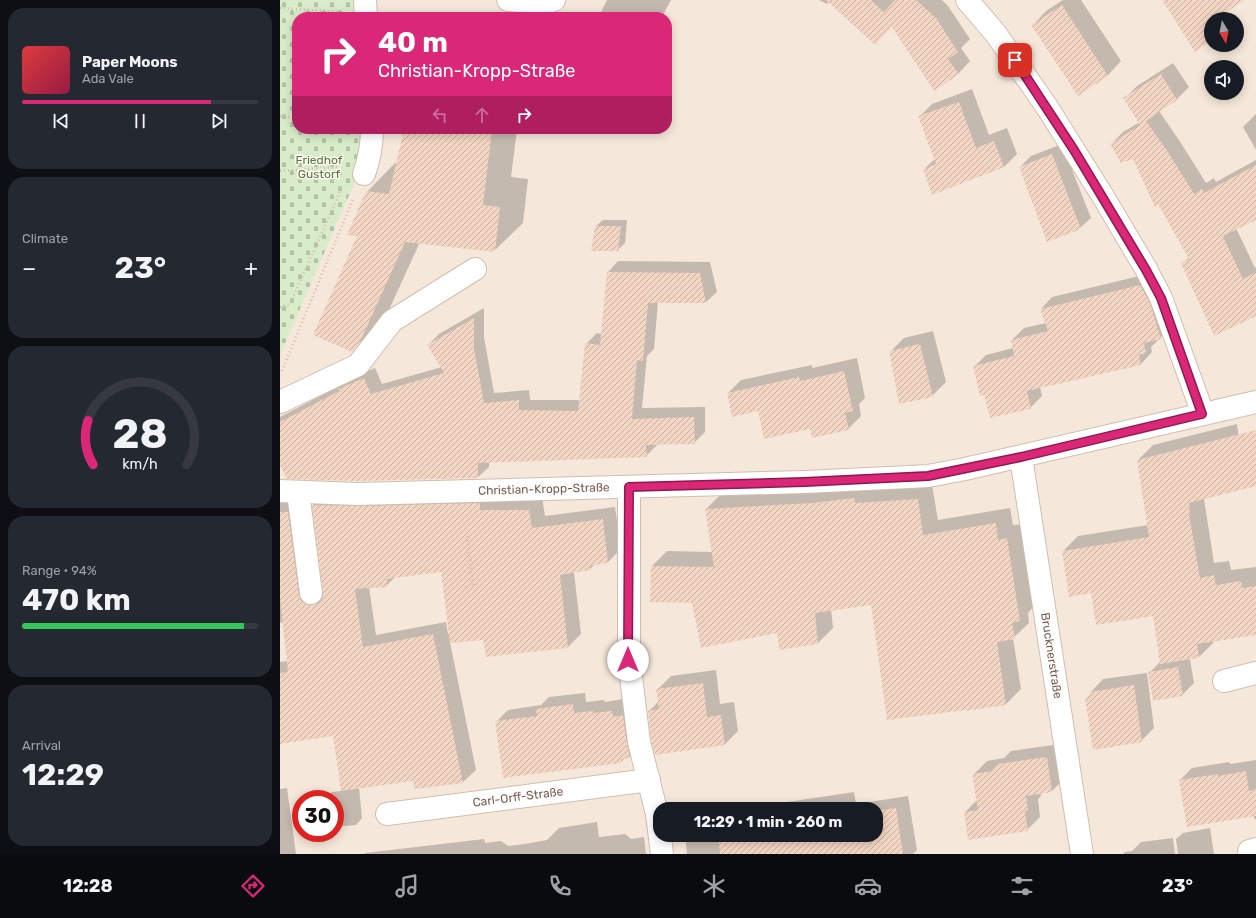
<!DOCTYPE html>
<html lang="en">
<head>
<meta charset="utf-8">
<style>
  body { margin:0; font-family:Rubik,sans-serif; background:#242831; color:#f1f3f6; height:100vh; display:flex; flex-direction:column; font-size:15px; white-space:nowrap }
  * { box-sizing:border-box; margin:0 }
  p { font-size:13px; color:#9ea1a6 }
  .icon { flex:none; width:22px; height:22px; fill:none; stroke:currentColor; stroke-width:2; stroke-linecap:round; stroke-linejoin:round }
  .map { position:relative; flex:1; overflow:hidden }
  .details { display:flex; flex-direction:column; gap:8px; padding:8px; background:#0d0f14; width:280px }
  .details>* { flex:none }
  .top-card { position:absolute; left:12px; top:12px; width:380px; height:122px; border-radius:16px; box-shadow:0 2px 10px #0003; background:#db2777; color:#fff; overflow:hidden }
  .needle { width:26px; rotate:170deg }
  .controls { position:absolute; left:924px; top:12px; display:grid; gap:8px }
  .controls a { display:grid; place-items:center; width:40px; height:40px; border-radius:50%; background:#171b24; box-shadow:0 2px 10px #0003; font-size:20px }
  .speed { position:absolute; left:12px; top:790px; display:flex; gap:8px; font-size:20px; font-weight:700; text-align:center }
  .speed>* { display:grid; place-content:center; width:52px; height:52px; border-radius:50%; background:#171b24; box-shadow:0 2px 10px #0003; line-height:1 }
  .speed .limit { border:6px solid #d22; background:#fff; color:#111 }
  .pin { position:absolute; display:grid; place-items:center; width:34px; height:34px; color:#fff; margin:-17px; border-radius:8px; box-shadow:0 2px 6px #0006 }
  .me { position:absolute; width:44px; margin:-22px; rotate:0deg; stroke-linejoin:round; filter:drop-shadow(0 0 3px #0008) }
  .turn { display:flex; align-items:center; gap:14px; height:84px; padding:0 20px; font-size:18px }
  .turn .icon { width:52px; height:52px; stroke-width:2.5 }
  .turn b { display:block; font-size:28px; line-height:34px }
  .lanes { display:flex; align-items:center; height:38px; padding:0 20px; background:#0003; justify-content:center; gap:20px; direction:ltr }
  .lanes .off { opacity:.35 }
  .big { font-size:30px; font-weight:700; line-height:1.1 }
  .details .tile { flex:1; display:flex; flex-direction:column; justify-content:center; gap:6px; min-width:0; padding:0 14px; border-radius:16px; background:#242831 }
  .details .dial { align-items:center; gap:0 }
  .dial svg { height:104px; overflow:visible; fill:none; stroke:#363941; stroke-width:7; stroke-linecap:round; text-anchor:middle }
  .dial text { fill:#f1f3f6; stroke:none }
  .song { display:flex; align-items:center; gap:12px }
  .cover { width:48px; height:48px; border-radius:6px; background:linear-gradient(135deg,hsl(0 70% 55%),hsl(340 70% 35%)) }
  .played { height:4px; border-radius:2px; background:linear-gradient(90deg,#db2777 80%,#363941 80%) }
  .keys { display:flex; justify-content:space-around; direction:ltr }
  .heat { display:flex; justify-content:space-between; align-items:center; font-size:22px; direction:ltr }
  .charge { height:6px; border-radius:3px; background:linear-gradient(90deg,#34c759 94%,#363941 0) }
  .trip { position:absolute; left:373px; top:802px; width:230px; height:40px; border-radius:16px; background:#171b24; box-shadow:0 2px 10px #0003; font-weight:700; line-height:40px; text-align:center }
  .tab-bar { display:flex; height:64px; justify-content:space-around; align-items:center; background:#090b0e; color:#9ea1a6 }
  .tab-bar .icon { width:28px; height:28px }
  .tab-bar .on { color:#db2777 }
  .tab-bar b { font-size:18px; color:#f1f3f6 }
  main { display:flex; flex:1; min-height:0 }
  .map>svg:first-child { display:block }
  .residential { fill:#f5e8da; fill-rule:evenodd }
  .cemetery { fill:url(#cemetery-stones) }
  .shadow { fill:#0003; fill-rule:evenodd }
  .building { fill:url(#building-hatch) }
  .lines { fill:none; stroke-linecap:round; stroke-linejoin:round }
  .minor-casing { stroke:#d1beb0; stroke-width:24 }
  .path { stroke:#d9b8a5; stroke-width:2.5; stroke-dasharray:1 3; stroke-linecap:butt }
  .minor { stroke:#fff; stroke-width:22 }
  .route-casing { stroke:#8e194d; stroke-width:10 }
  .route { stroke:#db2777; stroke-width:7 }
  .labels { text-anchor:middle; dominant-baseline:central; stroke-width:3; stroke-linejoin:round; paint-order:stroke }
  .park-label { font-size:12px; fill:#537a41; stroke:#fffaf3 }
  .street-label { font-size:12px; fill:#7a5c4d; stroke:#fffaf3 }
</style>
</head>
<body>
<main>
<section class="details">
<div class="tile">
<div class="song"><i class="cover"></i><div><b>Paper Moons</b><p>Ada Vale</p></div></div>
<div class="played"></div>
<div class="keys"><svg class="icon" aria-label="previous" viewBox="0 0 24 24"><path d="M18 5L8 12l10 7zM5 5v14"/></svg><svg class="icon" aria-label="pause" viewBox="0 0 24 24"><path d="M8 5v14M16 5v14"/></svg><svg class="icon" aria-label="next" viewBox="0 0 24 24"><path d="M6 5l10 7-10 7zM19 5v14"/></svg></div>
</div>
<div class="tile"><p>Climate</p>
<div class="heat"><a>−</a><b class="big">23°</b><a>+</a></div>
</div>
<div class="tile dial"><svg viewBox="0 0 100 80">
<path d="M14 69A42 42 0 1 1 86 69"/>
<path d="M14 69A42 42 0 0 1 10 35" stroke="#db2777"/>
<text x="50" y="56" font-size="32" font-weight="700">28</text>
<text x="50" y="72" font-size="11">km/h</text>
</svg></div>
<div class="tile"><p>Range · 94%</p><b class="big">470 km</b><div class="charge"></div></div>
<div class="tile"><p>Arrival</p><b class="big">12:29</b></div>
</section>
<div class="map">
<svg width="976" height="854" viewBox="0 0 976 854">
  <defs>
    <pattern id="cemetery-stones" width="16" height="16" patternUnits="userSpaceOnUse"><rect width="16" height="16" fill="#d8ecc9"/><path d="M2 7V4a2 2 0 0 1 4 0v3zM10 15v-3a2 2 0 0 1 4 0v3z" fill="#b4c2a5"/></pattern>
    <pattern id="building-hatch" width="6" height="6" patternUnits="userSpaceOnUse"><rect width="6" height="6" fill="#f3d5c3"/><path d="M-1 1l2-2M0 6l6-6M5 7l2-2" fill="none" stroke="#cab0a1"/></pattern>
  </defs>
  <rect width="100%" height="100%" fill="#fdf6ec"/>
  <!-- residential -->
  <path class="residential" d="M0 0H976V854H0ZM17 17H387V129H17ZM931 19H957V45H931ZM931 67H957V93H931ZM21 799H55V833H21ZM380 809H596V835H380Z"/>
  <!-- cemetery -->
  <path class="cemetery" d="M0 0H76L77 17H17V129H85L80 170 0 355Z"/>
  <!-- shadow -->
  <g class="shadow">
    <path d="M327 0H391L382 17H326L320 14Z"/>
    <path d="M539 0H662L668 6 690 39 681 48 690 61 678 74 612 26 549 1 547 4Z"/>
    <path d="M783 0H801L841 61 828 75 798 94 753 25 766 11Z"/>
    <path d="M883 0H950L941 11 947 19H931V40Z"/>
    <path d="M204 16 222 17H203Z"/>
    <path d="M893 63 909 87 897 99 879 111 899 140 926 183 934 178 936 182 976 160V218L956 228 975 268 976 267V315L902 264 909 257 853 158 831 144 843 132 860 122 845 98 857 86Z"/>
    <path d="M692 89 709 135 727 128 737 154 724 167 653 193 644 169 655 159 639 117 652 104Z"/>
    <path d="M976 114V150L963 127Z"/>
    <path d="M125 129H237L231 177 248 179 243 223 214 251 140 242 108 312 100 322 72 351 79 235 87 192 115 163 117 164Z"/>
    <path d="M782 144 811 218 800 228 740 167 751 156Z"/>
    <path d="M323 220H347L345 243 338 250 316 226Z"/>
    <path d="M338 261 430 262 437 292 426 302H378L374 349 367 356 362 408 425 407V432L414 443 377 444V445L366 456 209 462V467L198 477 77 480 0 464V417L63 384 69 378 95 368 102 384 162 367 148 345 159 334 204 308V337L214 393 249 390 250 400H300L306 344 317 333 322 334 328 272Z"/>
    <path d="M872 273 892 326 880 338 877 339 878 340 871 347 872 352 861 364 760 387 762 396 750 408 705 394 694 367 706 355 733 348 732 340 744 328 766 323 761 309 772 297Z"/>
    <path d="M653 331 666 382 652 396 610 352 624 338Z"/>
    <path d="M577 358 585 398 579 404 581 416 568 429 531 428 478 410 448 393 461 380 532 365V368Z"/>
    <path d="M957 424 964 477 924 499 934 563 949 561 951 570 976 567V634L934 641V642L919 657 910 659 914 683 902 695 869 673 881 661 874 615 812 592 783 551 798 536 868 525 858 460 873 445Z"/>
    <path d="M652 485 658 520 730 508 733 525 742 524 755 605 748 613 749 623 733 638 741 689 726 704 592 603 551 609 553 628 538 643 498 632 413 602 372 566 387 551 432 552 426 509 441 494Z"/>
    <path d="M46 492 262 497 265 516 335 507 341 549 328 562 316 564 310 569 294 572 301 634 288 647 204 639 170 642 196 770 183 782 134 780 79 787 82 818 76 825 55 827V799H46L52 792 62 791 54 735 0 743V662L8 661 4 622 0 623V499L21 500 39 592 45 593 33 505ZM162 571 170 634H168L166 622 96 635 89 587 106 586 115 577Z"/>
    <path d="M436 670 440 704 454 702 458 731 444 745 369 711 379 701 377 690 391 676Z"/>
    <path d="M867 673 874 728 861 741 806 699 810 695V693L823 679Z"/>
    <path d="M305 693 306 702 324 700 325 702 343 699 361 745 350 757 345 758 341 762 216 722 228 710 261 705 269 697Z"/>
    <path d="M780 744 785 778 772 791 760 793 761 796 758 799 760 817 747 830 685 812 697 800 694 774 707 761 724 758 731 751Z"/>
    <path d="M976 760V819H974V815L900 780 912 768 949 762 950 764Z"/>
    <path d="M7 788 16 854H0V789Z"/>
    <path d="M574 792 576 804 628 796 637 850 633 854H407L405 835H596V809H472L487 805Z"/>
    <path d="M317 822 319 837 345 834 351 839 364 837 366 854H84L85 853 204 839 205 843 221 841 228 846 245 844 267 840 279 828Z"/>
    <path d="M930 828 934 854H898L896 839 903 833Z"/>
    <path d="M893 838 895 854H843L845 852 852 851 861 842Z"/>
  </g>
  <!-- building -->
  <g class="building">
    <path d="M546 0H591L604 12 615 0H636L656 18 678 52 668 59 679 74 654 91 612 27 595 45Z"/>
    <path d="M882 0H965L935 19H931V41L915 52Z"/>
    <path d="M782 5 828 76 798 96 751 25Z"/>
    <path d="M881 74 897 100 866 121 888 152 914 194 922 189 924 193 976 165V220L943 236 963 279 976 272V316L934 336 901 263 909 259 878 204 875 207 853 159 841 163 830 144 860 125 843 98Z"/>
    <path d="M679 102 696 148 714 141 724 167 652 195 643 169 656 164 638 116Z"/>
    <path d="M124 129H212L203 205 220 207 215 252 125 242 80 342 72 352 33 335 77 236 67 235 86 191 109 194Z"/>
    <path d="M772 154 801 229 767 242 739 167Z"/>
    <path d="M315 226H341L338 251H311Z"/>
    <path d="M327 272 420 273 426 303H368L363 361 357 360 352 419 414 417 415 444 366 445 367 457 198 463V478L77 481 7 479 0 466V422L59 391 58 389 84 378 91 394 164 373 147 345 194 318V348L204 403 239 400V410L298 411 305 343 320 345Z"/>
    <path d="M860 285 870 303 881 339 864 343 866 353 859 355 861 365 747 391 751 409 710 418 704 395 700 396 693 366 734 356 731 340 768 331 760 309Z"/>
    <path d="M640 344 653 397 619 404 609 351Z"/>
    <path d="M564 371 573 411 565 413 569 430 532 438 530 429 484 439 478 411 452 417 447 393 519 377 520 381Z"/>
    <path d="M976 430V486L909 503 910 514H909L920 578 934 575 936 585 961 581 962 588 976 586V635L917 644 919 658 880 664 873 616 816 625 811 593 789 597 782 551 869 537 857 460Z"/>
    <path d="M575 498V503L638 499 643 535 716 523 718 540 727 538 740 621 732 623 735 639 717 642 726 705 686 711V710L607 720 591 605 535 613 538 644 499 650 497 633 421 648 412 603 370 602 371 566 434 567 425 509 532 503Z"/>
    <path d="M200 503V510H249L252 528 323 519 328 563 310 566 311 570 280 575 288 648 206 657 203 640 170 643 161 572 107 579V587L75 589 83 647 153 634 183 783 135 789 133 781 61 791 53 736 0 744V673L8 672 0 599V512H8L19 595 21 601 26 604 32 605 39 603 42 598 43 592 32 505 77 506Z"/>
    <path d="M898 667 903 696 873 701 868 672Z"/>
    <path d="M423 683 427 717 441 715 445 745 375 755 371 740 368 711 379 709 376 689Z"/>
    <path d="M854 685 862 742 813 750 805 699 810 698 809 692Z"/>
    <path d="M293 704 294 713 313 711V713L332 711 333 717 343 715 347 744 350 758 341 759V763L223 778 215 721 257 716 256 709Z"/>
    <path d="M767 757 772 792 746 796 748 810 745 811 748 831 688 840 684 812 698 810 692 774 712 771 717 764Z"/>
    <path d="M966 771 969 791 976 789V816L907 827 899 780 938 774V776Z"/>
    <path d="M561 804 562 809H529Z"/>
    <path d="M616 808 623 854H440L438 835H596V811Z"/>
  </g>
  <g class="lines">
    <defs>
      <g id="minor">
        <path d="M85 0 86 17"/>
        <path d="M228 0 265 3 274 0"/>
        <path d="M687 0 716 34 767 107 824 198 866 269 881 298 923 414"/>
        <path d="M84 174C89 160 92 145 92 129"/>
        <path d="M0 402 78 365 112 321 195 269"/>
        <path id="s1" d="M741 457 802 854"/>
        <path d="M349 487V660L359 742 377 814 382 854"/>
        <path id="s2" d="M0 491 77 494 524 482 629 477 648 476 685 469 976 402"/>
        <path d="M18 492 31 593"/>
        <path d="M944 681 976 673"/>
        <path id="s3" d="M107 814 369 780"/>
        <path d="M969 851 976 849"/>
      </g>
    </defs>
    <!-- minor casing -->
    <use href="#minor" class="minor-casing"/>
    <!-- path -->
    <g class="path">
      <path d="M0 8 59 12"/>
      <path d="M0 116 17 118"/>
      <path d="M0 171 57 167"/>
      <path d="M0 307 10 304 58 197 60 188"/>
      <path d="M2 371 73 199"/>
      <path d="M187 536 193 585"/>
    </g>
    <!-- minor -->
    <use href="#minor" class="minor"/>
  </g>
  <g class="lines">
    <defs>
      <path id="route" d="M348 660 349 487 524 482 648 476 741 457 922 414 881 298 866 270 794 150 735 60"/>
    </defs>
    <!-- route casing -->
    <use href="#route" class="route-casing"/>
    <!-- route -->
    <use href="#route" class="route"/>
  </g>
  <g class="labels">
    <!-- park labels -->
    <g class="park-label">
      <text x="39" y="160">Friedhof<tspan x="39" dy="14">Gustorf</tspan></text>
    </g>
    <!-- street labels -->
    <g class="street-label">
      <text stroke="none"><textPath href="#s2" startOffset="264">Christian-Kropp-Straße</textPath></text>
      <text stroke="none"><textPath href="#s1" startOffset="201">Brucknerstraße</textPath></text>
      <text stroke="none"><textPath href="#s3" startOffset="132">Carl-Orff-Straße</textPath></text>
    </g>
  </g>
</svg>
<div class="controls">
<a><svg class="needle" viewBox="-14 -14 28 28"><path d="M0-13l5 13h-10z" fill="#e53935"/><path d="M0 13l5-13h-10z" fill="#9ea1a6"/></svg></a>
<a><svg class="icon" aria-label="sound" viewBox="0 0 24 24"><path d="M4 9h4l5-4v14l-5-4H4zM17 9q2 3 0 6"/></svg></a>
</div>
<div class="speed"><div class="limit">30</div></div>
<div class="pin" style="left:735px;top:60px;background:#d93025"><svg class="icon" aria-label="arrive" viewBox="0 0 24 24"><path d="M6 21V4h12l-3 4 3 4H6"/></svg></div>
<svg class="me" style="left:348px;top:660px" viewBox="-20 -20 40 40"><circle r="19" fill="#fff"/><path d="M0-13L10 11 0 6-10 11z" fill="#db2777"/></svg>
<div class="trip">12:29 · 1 min · 260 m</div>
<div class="top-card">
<div class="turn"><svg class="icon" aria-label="right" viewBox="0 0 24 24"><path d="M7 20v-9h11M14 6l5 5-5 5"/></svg><div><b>40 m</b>Christian-Kropp-Straße</div></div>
<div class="lanes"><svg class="icon off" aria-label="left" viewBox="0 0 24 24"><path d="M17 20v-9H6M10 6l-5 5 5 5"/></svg><svg class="icon off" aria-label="ahead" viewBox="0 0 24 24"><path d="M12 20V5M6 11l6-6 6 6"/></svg><svg class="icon" aria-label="right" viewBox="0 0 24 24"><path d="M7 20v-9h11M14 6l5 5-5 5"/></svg></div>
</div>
</div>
</main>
<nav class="tab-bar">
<b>12:28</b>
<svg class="icon on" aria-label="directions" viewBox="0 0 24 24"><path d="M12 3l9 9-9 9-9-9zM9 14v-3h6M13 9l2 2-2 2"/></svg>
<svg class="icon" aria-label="music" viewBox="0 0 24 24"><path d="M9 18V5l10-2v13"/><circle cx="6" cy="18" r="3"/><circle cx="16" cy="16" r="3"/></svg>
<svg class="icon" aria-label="phone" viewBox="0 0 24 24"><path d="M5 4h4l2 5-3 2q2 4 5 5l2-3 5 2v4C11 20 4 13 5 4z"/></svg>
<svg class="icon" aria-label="climate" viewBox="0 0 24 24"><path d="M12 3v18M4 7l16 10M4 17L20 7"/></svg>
<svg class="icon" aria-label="car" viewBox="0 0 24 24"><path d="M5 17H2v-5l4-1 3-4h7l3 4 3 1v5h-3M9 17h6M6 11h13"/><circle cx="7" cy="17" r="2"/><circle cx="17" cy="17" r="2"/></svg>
<svg class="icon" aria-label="filters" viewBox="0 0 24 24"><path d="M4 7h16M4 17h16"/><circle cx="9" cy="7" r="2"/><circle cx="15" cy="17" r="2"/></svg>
<b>23°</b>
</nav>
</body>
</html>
